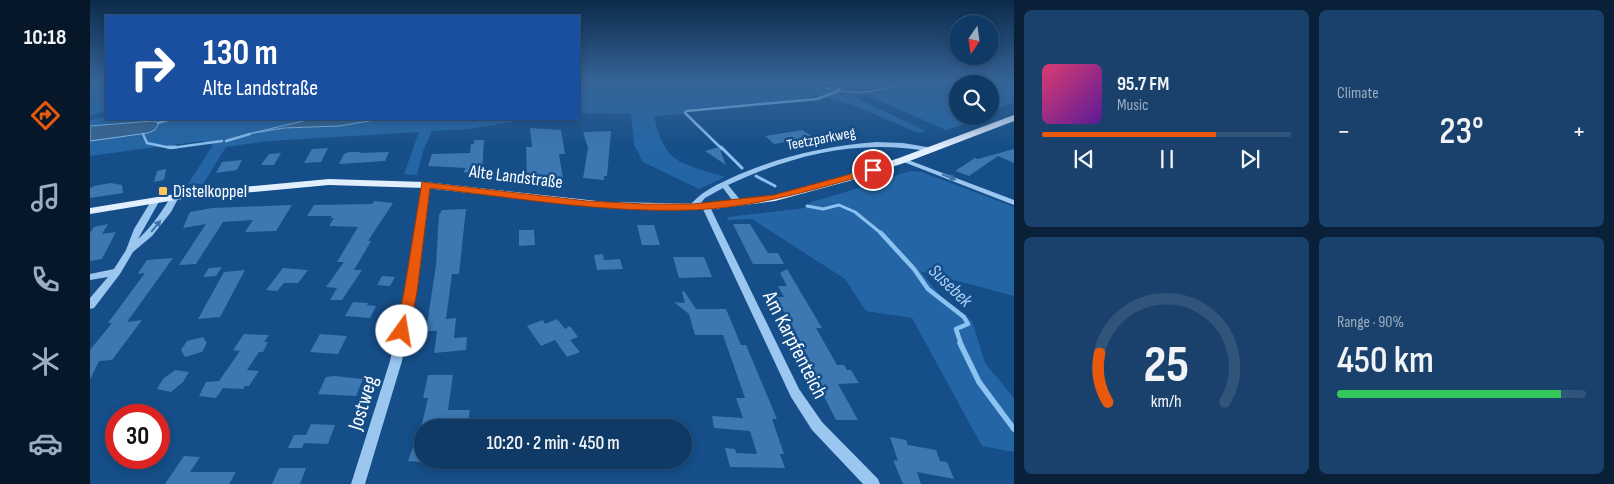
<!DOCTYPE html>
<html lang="en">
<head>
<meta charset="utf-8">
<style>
  body { margin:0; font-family:"Sofia Sans Condensed",sans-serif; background:#19416c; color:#f1f3f6; height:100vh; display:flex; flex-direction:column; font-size:19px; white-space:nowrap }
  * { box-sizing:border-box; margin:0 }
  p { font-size:16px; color:#9cadbf }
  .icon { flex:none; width:28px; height:28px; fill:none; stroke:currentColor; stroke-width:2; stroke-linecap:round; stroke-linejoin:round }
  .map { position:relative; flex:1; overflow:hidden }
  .details { display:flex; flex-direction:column; gap:10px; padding:10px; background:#092038; width:600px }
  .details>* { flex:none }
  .top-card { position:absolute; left:15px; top:15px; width:475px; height:105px; border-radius:0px; box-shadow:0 2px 8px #0003,0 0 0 1px #30547a; background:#1a4fa0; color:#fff; overflow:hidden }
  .needle { width:32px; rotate:193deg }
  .controls { position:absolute; left:859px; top:15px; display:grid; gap:10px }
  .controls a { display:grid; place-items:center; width:50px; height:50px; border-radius:50%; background:#103a66; box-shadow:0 2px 8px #0003,0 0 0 1px #30547a; font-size:25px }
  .speed { position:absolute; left:15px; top:404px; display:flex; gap:10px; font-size:25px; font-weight:700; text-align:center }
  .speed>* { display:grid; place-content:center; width:65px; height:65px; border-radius:50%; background:#103a66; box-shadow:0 2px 8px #0003,0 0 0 1px #30547a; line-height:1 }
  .speed .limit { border:8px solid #d22; background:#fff; color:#111 }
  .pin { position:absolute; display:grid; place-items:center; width:42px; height:42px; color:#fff; margin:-21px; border:2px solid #fff; border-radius:50%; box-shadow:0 1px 5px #0007 }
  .me { position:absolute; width:55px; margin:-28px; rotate:13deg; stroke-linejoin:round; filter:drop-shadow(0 0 4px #0008) }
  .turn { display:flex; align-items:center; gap:18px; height:105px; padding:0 15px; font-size:22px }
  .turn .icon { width:65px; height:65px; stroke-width:2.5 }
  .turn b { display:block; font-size:35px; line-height:42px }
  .big { font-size:38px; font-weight:600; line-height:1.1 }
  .details .card { flex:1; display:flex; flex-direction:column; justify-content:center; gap:8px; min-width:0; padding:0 18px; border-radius:8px; background:#19416c }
  .details .dial { align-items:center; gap:0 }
  .dial svg { height:130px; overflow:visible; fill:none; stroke:#30547a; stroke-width:7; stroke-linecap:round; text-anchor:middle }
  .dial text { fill:#f1f3f6; stroke:none }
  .song { display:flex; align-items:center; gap:15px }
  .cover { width:60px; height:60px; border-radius:8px; background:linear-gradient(135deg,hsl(340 70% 55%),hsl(270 70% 35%)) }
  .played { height:5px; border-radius:2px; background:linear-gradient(90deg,#ea580c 70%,#30547a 70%) }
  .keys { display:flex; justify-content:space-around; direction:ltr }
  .heat { display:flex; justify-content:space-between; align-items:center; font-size:28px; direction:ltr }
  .charge { height:8px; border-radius:4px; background:linear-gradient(90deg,#34c759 90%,#30547a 0) }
  .details .tiles { flex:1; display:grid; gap:10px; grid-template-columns:repeat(2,1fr) }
  .trip { position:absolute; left:324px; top:419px; width:278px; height:50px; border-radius:25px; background:#103a66; box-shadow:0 2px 8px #0003,0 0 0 1px #30547a; font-weight:600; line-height:50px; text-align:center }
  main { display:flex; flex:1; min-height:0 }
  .tabs { display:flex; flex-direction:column; width:90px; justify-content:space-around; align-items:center; background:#061729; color:#9cadbf }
  .tabs .icon { width:35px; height:35px }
  .tabs .current { color:#ea580c }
  .tabs b { font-size:22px; color:#f1f3f6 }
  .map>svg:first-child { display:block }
  .green { fill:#2466a5; fill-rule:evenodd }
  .water { fill:#38638d; stroke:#8cc2f2 }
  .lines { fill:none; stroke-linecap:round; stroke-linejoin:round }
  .stream-far3 { stroke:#8cc2f2; stroke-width:2.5 }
  .stream-far2 { stroke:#8cc2f2; stroke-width:3 }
  .stream-far1 { stroke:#8cc2f2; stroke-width:4.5 }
  .stream { stroke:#8cc2f2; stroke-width:5.5 }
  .building { fill:#3d78b2 }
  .minor { fill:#9ac6ef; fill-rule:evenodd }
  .major { fill:#e2efff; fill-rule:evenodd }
  .oneway { fill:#3d72a7 }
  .route { fill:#ea580c; stroke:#983908 }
  .poi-dot { fill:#ffc458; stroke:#154e88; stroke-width:2 }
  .labels { text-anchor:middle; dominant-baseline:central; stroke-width:5; stroke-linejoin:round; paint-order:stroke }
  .far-street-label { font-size:15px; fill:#fff; stroke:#154e88 }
  .street-label { font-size:18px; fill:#fff; stroke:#154e88 }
  .poi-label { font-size:18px; fill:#fff; stroke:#154e88; text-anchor:start }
  .water-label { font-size:19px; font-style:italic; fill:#a6d0f6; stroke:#154e88 }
  .near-street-label { font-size:21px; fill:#fff; stroke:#154e88 }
</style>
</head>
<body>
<main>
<nav class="tabs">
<b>10:18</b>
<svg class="icon current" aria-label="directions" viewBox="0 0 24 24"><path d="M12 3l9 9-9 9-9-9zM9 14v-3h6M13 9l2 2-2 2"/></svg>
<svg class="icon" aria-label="music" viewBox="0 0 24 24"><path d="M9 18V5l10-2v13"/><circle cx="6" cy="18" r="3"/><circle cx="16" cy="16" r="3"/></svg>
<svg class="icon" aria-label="phone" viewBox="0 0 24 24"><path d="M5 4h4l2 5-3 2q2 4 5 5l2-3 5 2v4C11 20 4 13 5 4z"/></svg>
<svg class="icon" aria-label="climate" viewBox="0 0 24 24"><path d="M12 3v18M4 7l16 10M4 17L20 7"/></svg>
<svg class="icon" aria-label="car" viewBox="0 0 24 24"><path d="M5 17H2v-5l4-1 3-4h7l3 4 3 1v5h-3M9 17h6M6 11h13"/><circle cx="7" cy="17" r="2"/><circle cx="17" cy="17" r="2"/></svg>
</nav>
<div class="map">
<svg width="924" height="484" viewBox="0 0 924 484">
  <rect width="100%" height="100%" fill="#154e88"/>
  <!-- green -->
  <g class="green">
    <path d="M0 81H16V112L0 115Z"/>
    <path d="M489 81H718L747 91 739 81H924V103L914 105 899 117 856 130 777 95 762 96 836 131 829 133 765 106 731 96 700 100 595 109 593 114 564 116C575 165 591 163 635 177L609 189 553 162 544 145 541 114 489 113ZM868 84H900V116H868Z"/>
    <path d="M16 117 424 119V122L378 129 342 131 333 151 327 175 314 174 329 132 179 141 136 147 113 184H98L123 145 112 141 0 156V120Z"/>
    <path d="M820 171 832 172 924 207V296L830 271 851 297 882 321 895 363 924 398V452L892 446 822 318 776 311 755 279 662 219 638 220 637 217 715 208 721 202 753 193Z"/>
  </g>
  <!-- water -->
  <g class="water">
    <path d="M718 81 761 84 779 81H824C809 83 796 89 782 91 760 95 738 90 718 81Z"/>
    <path d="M222 119H291L249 126 194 128 158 134Z"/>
    <path d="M63 121 69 123 65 130 58 133 0 141V126Z"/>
  </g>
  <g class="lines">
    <!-- stream-far3 -->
    <g class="stream-far3">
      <path d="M68 123 81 119"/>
      <path d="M53 134 57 143 81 148 132 141"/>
      <path d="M136 141 160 134"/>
      <path d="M632 149 595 113 596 111 727 99 748 91 750 88"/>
    </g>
    <!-- stream-far2 -->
    <g class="stream-far2">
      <path d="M78 147H86"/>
      <path d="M631 147 652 168"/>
      <path d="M666 176 685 186"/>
      <path d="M717 206 733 209 749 205 765 212 792 234"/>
    </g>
    <!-- stream-far1 -->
    <path class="stream-far1" d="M791 233 824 269 838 289 874 317 878 324 866 329 871 344"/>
    <!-- stream -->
    <path class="stream" d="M870 343 889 382 924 429"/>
  </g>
  <!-- building -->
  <g class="building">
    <path d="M440 128 471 130 475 154H469L473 179 459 180V176L437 177 436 147H442Z"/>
    <path d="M712 130 723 137 684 144 675 136Z"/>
    <path d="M521 131 517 176H514V180L493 178 498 148 493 132Z"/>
    <path d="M384 140H394L392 175 373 172 376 168 338 166 342 154 380 153 381 144H384Z"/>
    <path d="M629 147 636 165 615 151Z"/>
    <path d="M238 148 231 162 214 163 222 149Z"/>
    <path d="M924 149V163L908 156 879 176 865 171 885 158 888 159Z"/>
    <path d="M259 152H270L269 153 299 152 295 161 249 164 254 154Z"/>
    <path d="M191 153 184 165H171L179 154Z"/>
    <path d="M152 160 147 170 126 173 132 162Z"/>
    <path d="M76 169 74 180 64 182 67 171Z"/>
    <path d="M21 183 32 185 33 193 0 198V188L4 186Z"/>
    <path d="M284 201 303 203 278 241H281L264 270H272L252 300H240L247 288 236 287 254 262H247L268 227 239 226 244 218H240L242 216H217L224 205 282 204Z"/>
    <path d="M202 205 186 231 155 232 163 220 133 222 106 264 89 265 116 224 93 228 100 212 122 208Z"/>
    <path d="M376 209 369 274H362L356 319 366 318 364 338 377 337 376 350 344 353 347 331H336L346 265 349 215 352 210Z"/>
    <path d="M18 224 12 234 26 232 12 259 0 261V233L4 227Z"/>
    <path d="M643 224H660L678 253H688L694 264H663Z"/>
    <path d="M547 225H564L570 245H552Z"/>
    <path d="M429 230H444L445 245 429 246Z"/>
    <path d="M513 254 514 260 530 259 533 269 507 270 504 255Z"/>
    <path d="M583 257H614L622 277 589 278Z"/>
    <path d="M83 258 37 322 52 320 22 360 9 361 0 380V350L22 323H18L55 273 48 274 50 270 57 260Z"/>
    <path d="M132 267 126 276 113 277 119 268Z"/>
    <path d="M193 268 218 270 208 283H194L187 291 176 290Z"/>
    <path d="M697 269 732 328H726L747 365H754L757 370H761L769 383 748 384 768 420H746L718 365H722L703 327 691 307H686L681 297H694L688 286H697L690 273Z"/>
    <path d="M155 270 130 317 108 319 134 272Z"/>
    <path d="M292 276 305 277 300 286 287 285Z"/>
    <path d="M594 291 606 309H636L651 345H656L687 419H682L694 454H690L695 468 640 467 635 448 645 449 646 453 667 454 660 431 624 428 622 416 653 418 646 398H655L633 335H605L599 314 584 302 595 303 592 292Z"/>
    <path d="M263 302 278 303 277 305 286 306 280 318 255 316Z"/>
    <path d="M467 319 475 329 480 326 488 337 480 340 490 352 477 357 465 340 451 346 437 326 453 320 455 324Z"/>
    <path d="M154 334 179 335 174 342H178L173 352H169L157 370 169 371 159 386H155L153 389 133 388 126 398 109 396 116 382 129 381 150 351 143 350Z"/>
    <path d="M230 334 257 336 248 354 220 352Z"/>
    <path d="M113 337 117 343 112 352 95 357 91 350 97 341Z"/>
    <path d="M85 370 99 372 93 382 81 392 67 389 73 379Z"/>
    <path d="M338 375H363L358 410H380L377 428H331L338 398H333Z"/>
    <path d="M244 376 273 379 266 396 228 394 236 377Z"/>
    <path d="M221 424 245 425 238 444 214 443 212 448H198L204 435H216Z"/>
    <path d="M800 437 816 440 818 445 846 450 850 461 857 462 864 479 827 472 831 484H813L803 460 808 461Z"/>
    <path d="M325 441H332V462L318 461Z"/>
    <path d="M94 456 110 457 100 472H146L139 484H75Z"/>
    <path d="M189 468H216L210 484H182Z"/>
  </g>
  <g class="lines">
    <!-- minor -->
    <g class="minor">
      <path d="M787 142 813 143 837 147 840 149 837 151C767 139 702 155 638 185L652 202 651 204H645L633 188 615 198 606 209H600L599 207C609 193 624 186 639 179 686 157 735 146 787 142Z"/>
      <path d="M813 158 924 200V205L811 161 810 160Z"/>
      <path d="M332 183H335L339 185 324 300 312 361 275 484H261L300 361 314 300Z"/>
      <path d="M82 195H85L89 197 81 212 62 236 43 252 30 274 4 308 0 309V298L18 277 0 280V274L24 269 36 250 44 229 63 198H66L70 200 48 239C62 227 72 211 82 195Z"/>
      <path d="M613 205H619L620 207 709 389 732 422 788 479 790 484H773L722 430 701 397 612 207Z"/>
    </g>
    <!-- major -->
    <path class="major" d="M924 115V121L817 162 759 181 685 201 616 210 516 208 335 188 239 185 98 198 0 214V208L98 192 239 179 335 182 516 202 616 204 684 195 751 177 809 158Z"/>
  </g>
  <!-- one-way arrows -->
  <defs><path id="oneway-solid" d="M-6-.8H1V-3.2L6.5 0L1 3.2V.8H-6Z" transform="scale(1.25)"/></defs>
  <g class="oneway">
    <use href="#oneway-solid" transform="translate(859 177) rotate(21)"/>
    <use href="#oneway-solid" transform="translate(66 226) rotate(-51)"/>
  </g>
  <!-- sky -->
  <linearGradient id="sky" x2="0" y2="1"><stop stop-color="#0c2b4b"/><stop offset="0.54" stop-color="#356396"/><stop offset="1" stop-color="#356396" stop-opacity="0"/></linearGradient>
  <rect width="924" height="149" fill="url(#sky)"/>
  <!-- route -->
  <path class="route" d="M783 168H787V172C726 189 665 208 601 210 514 213 426 198 340 188L327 292 319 331 317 334 312 336 308 334 306 331 314 292 332 182 497 201 554 204H603L684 195Z"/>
  <!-- markers -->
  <rect class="poi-dot" x="68" y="186" width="10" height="10" rx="2.5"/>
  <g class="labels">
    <!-- far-street labels -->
    <g class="far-street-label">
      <text transform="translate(731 139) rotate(-11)">Teetzparkweg</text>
    </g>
    <!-- street labels -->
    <g class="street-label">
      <text transform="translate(426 177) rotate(7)">Alte Landstraße</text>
    </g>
    <!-- poi labels -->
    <g class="poi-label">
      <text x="83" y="191">Distelkoppel</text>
    </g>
    <!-- water labels -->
    <g class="water-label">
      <text transform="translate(860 286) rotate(44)">Susebek</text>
    </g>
    <!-- near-street labels -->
    <g class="near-street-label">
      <text transform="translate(705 345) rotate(63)">Am Karpfenteich</text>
      <text transform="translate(273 403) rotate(-73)">Jostweg</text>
    </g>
  </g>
</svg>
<div class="controls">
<a><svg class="needle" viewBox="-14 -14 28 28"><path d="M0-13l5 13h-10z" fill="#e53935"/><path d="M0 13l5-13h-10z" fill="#9cadbf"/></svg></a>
<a><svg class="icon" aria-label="search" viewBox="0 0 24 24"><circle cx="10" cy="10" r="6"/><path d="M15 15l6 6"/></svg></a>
</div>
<div class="speed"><div class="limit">30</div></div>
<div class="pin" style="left:783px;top:170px;background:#d93025"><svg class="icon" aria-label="arrive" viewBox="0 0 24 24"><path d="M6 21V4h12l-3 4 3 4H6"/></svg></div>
<svg class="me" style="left:312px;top:331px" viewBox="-20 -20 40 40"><circle r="19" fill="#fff"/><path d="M0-13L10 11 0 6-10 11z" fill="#ea580c"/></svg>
<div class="trip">10:20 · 2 min · 450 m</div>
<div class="top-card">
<div class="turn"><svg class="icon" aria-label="right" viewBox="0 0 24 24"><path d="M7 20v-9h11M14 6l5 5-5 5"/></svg><div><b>130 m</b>Alte Landstraße</div></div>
</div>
</div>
<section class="details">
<div class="tiles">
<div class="card">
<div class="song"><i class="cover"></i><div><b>95.7 FM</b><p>Music</p></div></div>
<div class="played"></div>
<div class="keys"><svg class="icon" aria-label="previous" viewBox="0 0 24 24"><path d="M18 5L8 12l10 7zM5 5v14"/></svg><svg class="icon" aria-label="pause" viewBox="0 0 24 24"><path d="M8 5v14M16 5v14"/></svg><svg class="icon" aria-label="next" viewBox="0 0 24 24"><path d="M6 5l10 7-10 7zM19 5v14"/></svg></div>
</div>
<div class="card"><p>Climate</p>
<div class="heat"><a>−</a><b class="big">23°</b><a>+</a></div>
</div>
<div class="card dial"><svg viewBox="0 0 100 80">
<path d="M14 69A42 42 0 1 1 86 69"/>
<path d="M14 69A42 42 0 0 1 9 39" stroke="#ea580c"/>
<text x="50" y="56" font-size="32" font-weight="700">25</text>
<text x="50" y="72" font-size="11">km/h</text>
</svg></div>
<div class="card"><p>Range · 90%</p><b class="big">450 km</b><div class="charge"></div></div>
</div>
</section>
</main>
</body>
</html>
